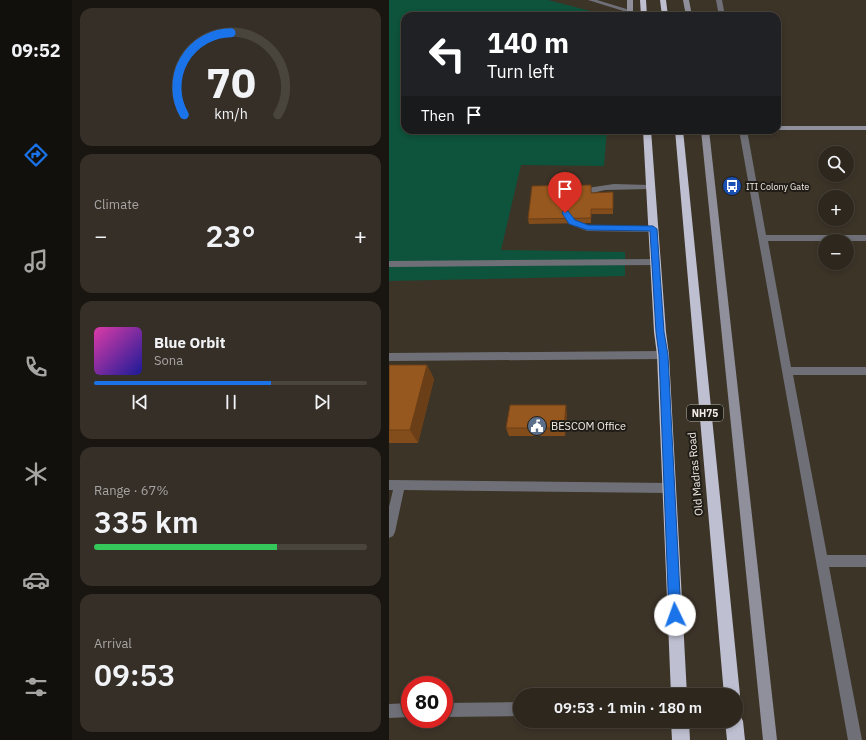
<!DOCTYPE html>
<html lang="en">
<head>
<meta charset="utf-8">
<style>
  body { margin:0; font-family:"IBM Plex Sans",sans-serif; background:#362f27; color:#f1f3f6; height:100vh; display:flex; flex-direction:column; font-size:15px; white-space:nowrap }
  * { box-sizing:border-box; margin:0 }
  p { font-size:13px; color:#a7a5a4 }
  .icon { flex:none; width:22px; height:22px; fill:none; stroke:currentColor; stroke-width:2; stroke-linecap:round; stroke-linejoin:round }
  .map { position:relative; flex:1; overflow:hidden }
  .sheet { display:flex; flex-direction:column; gap:8px; padding:8px; background:#191510; width:317px }
  .sheet>* { flex:none }
  .banner { position:absolute; left:12px; top:12px; width:380px; height:122px; border-radius:12px; box-shadow:0 2px 6px #0003,0 0 0 1px #49443c; background:#202124; color:#fff; overflow:hidden }
  .controls { position:absolute; left:429px; top:146px; display:grid; gap:8px }
  .controls a { display:grid; place-items:center; width:36px; height:36px; border-radius:50%; background:#2e271e; box-shadow:0 2px 6px #0003,0 0 0 1px #49443c; font-size:20px }
  .speed { position:absolute; left:12px; top:676px; display:flex; gap:8px; font-size:20px; font-weight:700; text-align:center }
  .speed>* { display:grid; place-content:center; width:52px; height:52px; border-radius:50%; background:#2e271e; box-shadow:0 2px 6px #0003,0 0 0 1px #49443c; line-height:1 }
  .speed .limit { border:6px solid #d22; background:#fff; color:#111 }
  .pin { position:absolute; display:grid; place-items:center; width:34px; height:34px; color:#fff; margin:-41px -17px; border-radius:50% 50% 50% 0; rotate:-45deg; box-shadow:0 0 4px #0007 }
  .pin .icon { rotate:45deg }
  .me { position:absolute; width:44px; margin:-22px; rotate:357deg; stroke-linejoin:round; filter:drop-shadow(0 0 3px #0008) }
  .turn { display:flex; align-items:center; gap:14px; height:84px; padding:0 20px; font-size:18px }
  .turn .icon { width:52px; height:52px; stroke-width:2.5 }
  .turn b { display:block; font-size:28px; line-height:34px }
  .then { display:flex; align-items:center; height:38px; padding:0 20px; background:#0003; gap:8px; font-size:15px }
  .big { font-size:30px; font-weight:600; line-height:1.1 }
  .sheet .widget { flex:1; display:flex; flex-direction:column; justify-content:center; gap:6px; min-width:0; padding:0 14px; border-radius:12px; background:#362f27 }
  .sheet .dial { align-items:center; gap:0 }
  .dial svg { height:104px; overflow:visible; fill:none; stroke:#49443c; stroke-width:7; stroke-linecap:round; text-anchor:middle }
  .dial text { fill:#f1f3f6; stroke:none }
  .song { display:flex; align-items:center; gap:12px }
  .cover { width:48px; height:48px; border-radius:6px; background:linear-gradient(135deg,hsl(320 70% 55%),hsl(240 70% 35%)) }
  .played { height:4px; border-radius:2px; background:linear-gradient(90deg,#1a73e8 65%,#49443c 65%) }
  .keys { display:flex; justify-content:space-around; direction:ltr }
  .heat { display:flex; justify-content:space-between; align-items:center; font-size:22px; direction:ltr }
  .charge { height:6px; border-radius:3px; background:linear-gradient(90deg,#34c759 67%,#49443c 0) }
  .trip { position:absolute; left:124px; top:688px; width:230px; height:40px; border-radius:20px; background:#2e271e; box-shadow:0 2px 6px #0003,0 0 0 1px #49443c; font-weight:600; line-height:40px; text-align:center }
  main { display:flex; flex:1; min-height:0 }
  .tabs { display:flex; flex-direction:column; width:72px; justify-content:space-around; align-items:center; background:#12100c; color:#a7a5a4 }
  .tabs .icon { width:28px; height:28px }
  .tabs .current { color:#1a73e8 }
  .tabs b { font-size:18px; color:#f1f3f6 }
  .map>svg:first-child { display:block }
  .green { fill:#0e533b }
  .lines { fill:none; stroke-linecap:round; stroke-linejoin:round }
  .lane { fill:#6f7077; fill-rule:evenodd }
  .street { fill:#6f7077; fill-rule:evenodd }
  .secondary { fill:#8f909b; fill-rule:evenodd }
  .highway { fill:#bebfd0; fill-rule:evenodd }
  .wall { fill:#824c1b }
  .shaded-wall { fill:#6a3e16 }
  .building { fill:#97581f; stroke:#6a3e16 }
  .route { fill:#1a73e8; stroke:#114b97 }
  .labels { text-anchor:middle; dominant-baseline:central; stroke-width:4; stroke-linejoin:round; paint-order:stroke }
  .far-poi-label { font-size:9px; fill:#f2ede5; stroke:#201d17; text-anchor:start }
  .shield { fill:#201d17; stroke:#b3afa7; stroke-width:1 }
  .shield-label { font-size:10px; font-weight:bold; fill:#f2ede5 }
  .poi-label { font-size:11px; fill:#f2ede5; stroke:#201d17; text-anchor:start }
  .street-label { font-size:11px; fill:#f2ede5; stroke:#201d17 }
</style>
</head>
<body>
<main>
<nav class="tabs">
<b>09:52</b>
<svg class="icon current" aria-label="directions" viewBox="0 0 24 24"><path d="M12 3l9 9-9 9-9-9zM9 14v-3h6M13 9l2 2-2 2"/></svg>
<svg class="icon" aria-label="music" viewBox="0 0 24 24"><path d="M9 18V5l10-2v13"/><circle cx="6" cy="18" r="3"/><circle cx="16" cy="16" r="3"/></svg>
<svg class="icon" aria-label="phone" viewBox="0 0 24 24"><path d="M5 4h4l2 5-3 2q2 4 5 5l2-3 5 2v4C11 20 4 13 5 4z"/></svg>
<svg class="icon" aria-label="climate" viewBox="0 0 24 24"><path d="M12 3v18M4 7l16 10M4 17L20 7"/></svg>
<svg class="icon" aria-label="car" viewBox="0 0 24 24"><path d="M5 17H2v-5l4-1 3-4h7l3 4 3 1v5h-3M9 17h6M6 11h13"/><circle cx="7" cy="17" r="2"/><circle cx="17" cy="17" r="2"/></svg>
<svg class="icon" aria-label="filters" viewBox="0 0 24 24"><path d="M4 7h16M4 17h16"/><circle cx="9" cy="7" r="2"/><circle cx="15" cy="17" r="2"/></svg>
</nav>
<section class="sheet">
<div class="widget dial"><svg viewBox="0 0 100 80">
<path d="M14 69A42 42 0 1 1 86 69"/>
<path d="M14 69A42 42 0 0 1 50 6" stroke="#1a73e8"/>
<text x="50" y="56" font-size="32" font-weight="700">70</text>
<text x="50" y="72" font-size="11">km/h</text>
</svg></div>
<div class="widget"><p>Climate</p>
<div class="heat"><a>−</a><b class="big">23°</b><a>+</a></div>
</div>
<div class="widget">
<div class="song"><i class="cover"></i><div><b>Blue Orbit</b><p>Sona</p></div></div>
<div class="played"></div>
<div class="keys"><svg class="icon" aria-label="previous" viewBox="0 0 24 24"><path d="M18 5L8 12l10 7zM5 5v14"/></svg><svg class="icon" aria-label="pause" viewBox="0 0 24 24"><path d="M8 5v14M16 5v14"/></svg><svg class="icon" aria-label="next" viewBox="0 0 24 24"><path d="M6 5l10 7-10 7zM19 5v14"/></svg></div>
</div>
<div class="widget"><p>Range · 67%</p><b class="big">335 km</b><div class="charge"></div></div>
<div class="widget"><p>Arrival</p><b class="big">09:53</b></div>
</section>
<div class="map">
<svg width="477" height="740" viewBox="0 0 477 740">
  <rect width="100%" height="100%" fill="#3d3428"/>
  <!-- green -->
  <path class="green" d="M0 0H159L217 15 16 16V130H218L215 166 132 165 112 250 236 252V276L0 281Z"/>
  <g class="lines">
    <!-- lane -->
    <g class="lane">
      <path d="M225 184 261 185 265 187 261 189 216 190 190 196 186 194 198 188Z"/>
      <path d="M177 211 180 212 186 220 199 225 264 226 268 229 264 232 198 231 180 224 173 214Z"/>
      <path d="M266 259 270 262 266 265 0 267V261Z"/>
      <path d="M274 351 277 352 279 355 277 358 274 359 0 361V353Z"/>
      <path d="M0 480 280 483 284 484 286 488 284 492 280 493 15 490 6 532 4 536 0 538V507L4 490H0Z"/>
      <path d="M131 702V716L55 717V703Z"/>
      <path d="M21 703V717L0 718V704Z"/>
    </g>
    <!-- street -->
    <g class="street">
      <path d="M199 0H208L244 11 241 13Z"/>
      <path d="M327 0H333L336 16H330Z"/>
      <path d="M350 130H358L377 235H477V241H379L402 367H477V375H404L438 555H477V567H440L473 740H459Z"/>
    </g>
    <!-- secondary -->
    <g class="secondary">
      <rect x="238" y="0" width="6" height="16"/>
      <path d="M294 0H300L303 16H297Z"/>
      <rect x="388" y="126" width="89" height="4"/>
      <path d="M312 130H320L388 740H374Z"/>
    </g>
    <!-- highway -->
    <g class="highway">
      <path d="M251 0H257L258 16H252Z"/>
      <path d="M271 0H277L279 16H273Z"/>
      <path d="M254 130H262L277 332 280 355 298 695H282L268 355 265 332Z"/>
      <path d="M286 130H294L351 695 347 702V695H335Z"/>
      <path d="M347 713 351 715 354 721 356 740H338L336 721H347Z"/>
      <path d="M282 721H300L301 740H283Z"/>
    </g>
  </g>
  <!-- wall -->
  <g class="wall">
    <path d="M224 192V214H202V223L140 224 139 219 202 193Z"/>
    <path d="M0 365H38L45 379 29 443H0Z"/>
    <path d="M178 413 176 436H120L117 428Z"/>
  </g>
  <!-- shaded-wall -->
  <g class="shaded-wall">
    <path d="M38 365 45 379 29 443 21 430Z"/>
    <path d="M177 405 178 413 176 436 175 428Z"/>
  </g>
  <!-- building -->
  <g class="building">
    <path d="M202 185V193L224 192V209H202V218L139 219 143 186Z"/>
    <path d="M0 365H38L21 430H0Z"/>
    <path d="M121 405H177L175 428H117Z"/>
  </g>
  <!-- route -->
  <path class="route" d="M174 211H179L186 220 199 225 264 226 268 229 275 332 279 355 292 615 290 620 286 621 282 620 280 615 270 355 267 332 261 231 198 230 180 224 173 213Z"/>
  <!-- icons -->
  <defs>
    <symbol id="bus-disc" viewBox="-11 -11 22 22"><circle r="9.5" fill="#1a4fb4" stroke="#201d17"/><path d="M-5-6H5V4H4V6H2V4H-2V6H-4V4H-5ZM-3.5-4V0h7V-4ZM-3.5 1.2v1.5H-2V1.2ZM2 1.2v1.5H3.5V1.2Z" fill="#fff"/></symbol>
    <symbol id="civic-disc" viewBox="-11 -11 22 22"><circle r="9.5" fill="#5c6f8a" stroke="#201d17"/><path d="M-.6-6.5H3V-4.5H.6V-3L4-1V1h2V6H-6V1h2V-1L-.6-3ZM-1.2 2.5V6h2.4V2.5Z" fill="#fff"/></symbol>
  </defs>
  <g fill-rule="evenodd">
    <use href="#bus-disc" x="332" y="175" width="22" height="22"/>
    <use href="#civic-disc" x="137" y="415" width="22" height="22"/>
  </g>
  <g class="labels">
    <!-- far-poi labels -->
    <g class="far-poi-label">
      <text x="357" y="186">ITI Colony Gate</text>
    </g>
    <!-- shield labels -->
    <rect class="shield" x="298" y="405" width="36" height="16" rx="3"/>
    <g class="shield-label">
      <text x="316" y="413">NH75</text>
    </g>
    <!-- poi labels -->
    <g class="poi-label">
      <text x="162" y="426">BESCOM Office</text>
    </g>
    <!-- street labels -->
    <g class="street-label">
      <text transform="translate(306 474) rotate(-95)">Old Madras Road</text>
    </g>
  </g>
</svg>
<div class="controls">
<a><svg class="icon" aria-label="search" viewBox="0 0 24 24"><circle cx="10" cy="10" r="6"/><path d="M15 15l6 6"/></svg></a>
<a>+</a>
<a>−</a>
</div>
<div class="speed"><div class="limit">80</div></div>
<div class="pin" style="left:176px;top:213px;background:#d93025"><svg class="icon" aria-label="arrive" viewBox="0 0 24 24"><path d="M6 21V4h12l-3 4 3 4H6"/></svg></div>
<svg class="me" style="left:286px;top:615px" viewBox="-20 -20 40 40"><circle r="19" fill="#fff"/><path d="M0-13L10 11 0 6-10 11z" fill="#1a73e8"/></svg>
<div class="trip">09:53 · 1 min · 180 m</div>
<div class="banner">
<div class="turn"><svg class="icon" aria-label="left" viewBox="0 0 24 24"><path d="M17 20v-9H6M10 6l-5 5 5 5"/></svg><div><b>140 m</b>Turn left</div></div>
<div class="then">Then<svg class="icon" aria-label="arrive" viewBox="0 0 24 24"><path d="M6 21V4h12l-3 4 3 4H6"/></svg></div>
</div>
</div>
</main>
</body>
</html>
